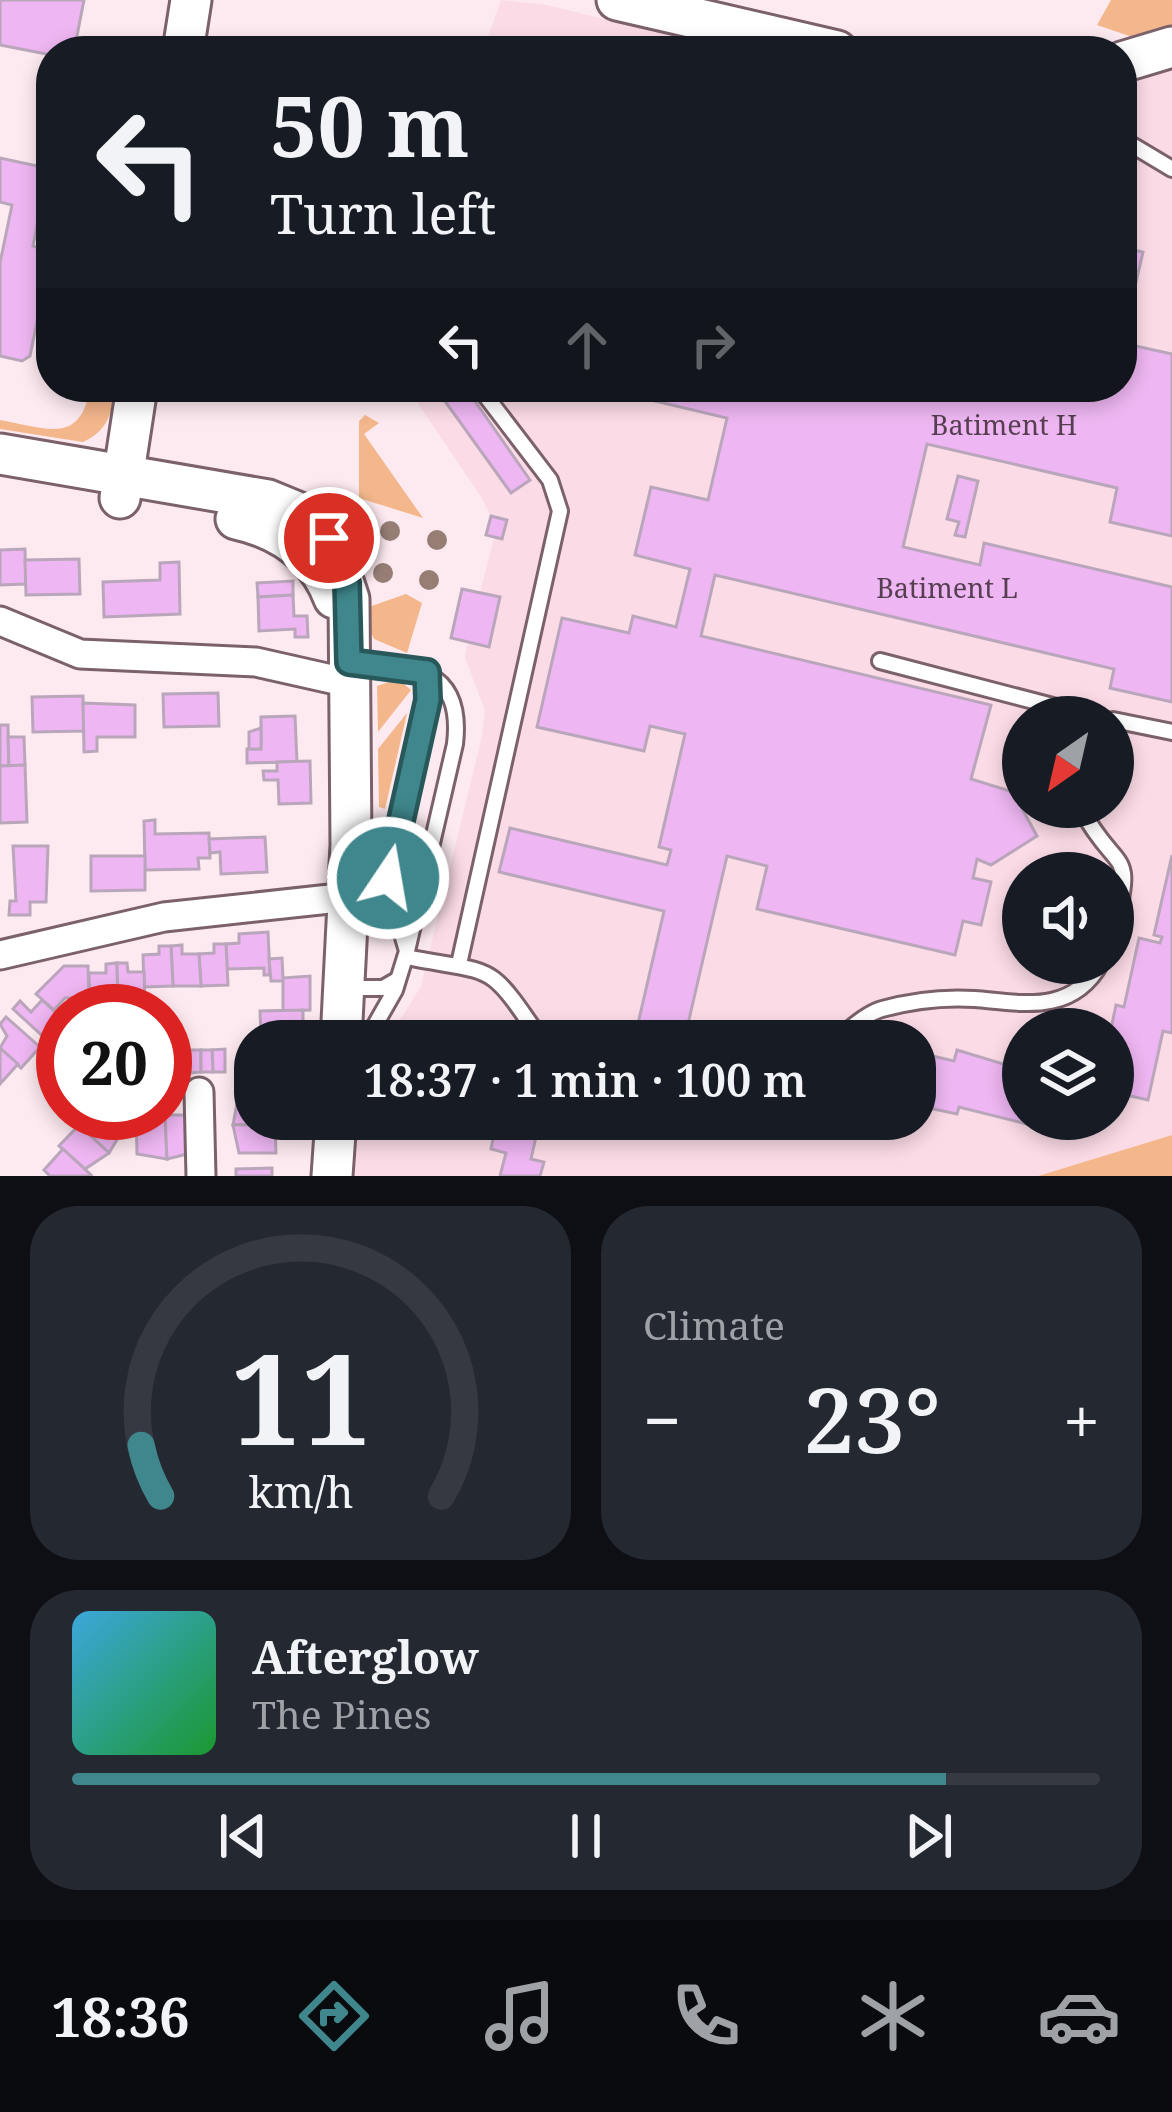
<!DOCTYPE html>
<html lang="en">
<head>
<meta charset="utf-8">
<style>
  body { margin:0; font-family:"Noto Serif",serif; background:#242831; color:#f1f3f6; height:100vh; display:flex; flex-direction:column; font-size:45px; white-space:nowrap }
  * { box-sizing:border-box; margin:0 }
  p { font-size:39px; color:#9ea1a6 }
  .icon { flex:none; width:66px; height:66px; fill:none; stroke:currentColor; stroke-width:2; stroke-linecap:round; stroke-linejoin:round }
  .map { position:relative; height:1176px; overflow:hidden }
  .side { display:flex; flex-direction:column; gap:30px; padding:30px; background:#0d0f14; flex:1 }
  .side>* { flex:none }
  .hud { position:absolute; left:36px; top:36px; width:1101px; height:366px; border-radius:48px; box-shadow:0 6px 18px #0003; background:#171b24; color:#f1f3f6; overflow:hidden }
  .needle { width:78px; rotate:214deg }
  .tools { position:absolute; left:1002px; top:696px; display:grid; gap:24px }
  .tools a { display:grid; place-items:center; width:132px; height:132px; border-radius:50%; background:#171b24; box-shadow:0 6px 18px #0003; font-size:60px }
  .speed { position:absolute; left:36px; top:984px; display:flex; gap:24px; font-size:60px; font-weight:700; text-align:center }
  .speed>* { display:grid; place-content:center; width:156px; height:156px; border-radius:50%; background:#171b24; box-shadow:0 6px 18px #0003; line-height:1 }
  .speed .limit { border:18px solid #d22; background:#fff; color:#111 }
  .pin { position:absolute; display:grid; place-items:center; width:102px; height:102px; color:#fff; margin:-51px; border:6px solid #fff; border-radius:50%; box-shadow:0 3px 12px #0007 }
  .me { position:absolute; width:132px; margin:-66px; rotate:12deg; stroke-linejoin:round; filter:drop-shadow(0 0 9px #0008) }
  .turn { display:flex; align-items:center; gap:42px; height:252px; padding:0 36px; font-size:54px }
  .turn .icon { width:156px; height:156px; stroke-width:2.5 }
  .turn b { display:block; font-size:84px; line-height:102px }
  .lanes { display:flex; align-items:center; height:114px; padding:0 36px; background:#0003; justify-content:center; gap:60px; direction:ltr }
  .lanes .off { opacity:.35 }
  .big { font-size:90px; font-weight:600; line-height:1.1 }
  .side .tile { flex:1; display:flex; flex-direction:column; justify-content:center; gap:18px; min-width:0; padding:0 42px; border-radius:48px; background:#242831 }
  .side .dial { align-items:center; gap:0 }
  .dial svg { height:312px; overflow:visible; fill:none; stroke:#363941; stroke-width:7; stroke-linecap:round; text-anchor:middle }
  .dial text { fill:#f1f3f6; stroke:none }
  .song { display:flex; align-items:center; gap:36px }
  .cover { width:144px; height:144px; border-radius:18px; background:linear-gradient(135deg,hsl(200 70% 55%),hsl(130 70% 35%)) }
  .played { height:12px; border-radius:6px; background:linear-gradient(90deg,#3f878c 85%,#363941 85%) }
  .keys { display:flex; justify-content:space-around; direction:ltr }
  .heat { display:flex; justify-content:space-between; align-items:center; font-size:66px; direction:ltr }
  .side .tiles { flex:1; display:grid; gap:30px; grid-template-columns:1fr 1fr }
  .tile:last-child { grid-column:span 2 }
  .trip { position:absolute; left:234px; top:1020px; width:702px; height:120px; border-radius:48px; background:#171b24; box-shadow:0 6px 18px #0003; font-weight:600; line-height:120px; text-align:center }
  .menu { display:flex; height:192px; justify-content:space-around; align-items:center; background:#090b0e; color:#9ea1a6 }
  .menu .icon { width:84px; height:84px }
  .menu .on { color:#3f878c }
  .menu b { font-size:54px; color:#f1f3f6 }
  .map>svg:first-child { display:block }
  .built { fill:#fbdbe6; fill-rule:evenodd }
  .green { fill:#f4b78c }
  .building { fill:#eeb6f2; stroke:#baa6bb; stroke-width:3 }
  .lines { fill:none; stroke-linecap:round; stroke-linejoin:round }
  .lane-casing { stroke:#7b616a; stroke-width:20 }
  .street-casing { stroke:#7b616a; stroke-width:33 }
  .secondary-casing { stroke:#7b616a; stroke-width:45 }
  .lane { stroke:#fff; stroke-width:14 }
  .street { stroke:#fff; stroke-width:27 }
  .secondary { stroke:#fff; stroke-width:39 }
  .tree { fill:#967e75 }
  .route-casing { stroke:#29585b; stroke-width:30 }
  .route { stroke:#3f878c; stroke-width:21 }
  .labels { text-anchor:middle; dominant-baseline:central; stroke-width:12; stroke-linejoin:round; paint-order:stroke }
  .number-label { font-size:27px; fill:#553f51 }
</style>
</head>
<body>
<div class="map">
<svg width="1172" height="1176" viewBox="0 0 1172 1176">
  <rect width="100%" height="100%" fill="#fdeaf0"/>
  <!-- built -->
  <g class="built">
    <path d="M501 0 547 5 735 51H483Z"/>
    <path d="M1172 70V1135L1038 1176H355L358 1119H915V1041H387L421 986 482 736 485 710 465 658 468 643 451 638 462 589 480 592 494 538 486 535 491 516 481 497 407 387H1122V81ZM1023 717H1113V807H1023ZM1023 873H1113V963H1023ZM1023 1029H1113V1119H1023Z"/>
  </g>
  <!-- green -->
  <g class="green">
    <path d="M1111 0H1172V29L1138 39 1097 25Z"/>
    <path d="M90 387H116C112 413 108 431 83 442L0 429V420C46 428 81 446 90 387Z"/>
    <path d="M365 415 379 423 364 434 423 518 359 498V421Z"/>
    <path d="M406 594 422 603 407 653 374 639 360 610Z"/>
    <path d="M398 679 411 690 378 732 377 686Z"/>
    <path d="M407 713 385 809 379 807 378 749Z"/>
    <path d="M1172 1135V1176H1038Z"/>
  </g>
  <!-- building -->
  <g class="building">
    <path d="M0 0H84L74 51 51 55 0 45Z"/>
    <path d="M0 158 51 169V218L39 215 33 246 51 252 30 356 22 361 0 356V263L12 205 0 202Z"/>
    <path d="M1122 247 1143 252 1133 295 1122 292Z"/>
    <path d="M1122 343 1172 354V536L1110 522 1117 488 927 444 903 547 980 565 984 543 1172 587V702L1110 688 1114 669 715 575 701 636 991 705 971 779 1013 792 1037 836 991 865 977 859 973 878 991 882 981 925 963 921 955 955 757 909 767 866 727 856 684 1041H634L664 911 499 872 510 828 667 865 671 850 659 847 685 734 650 726 644 751 537 727 562 618 629 633 633 616 676 627 690 569 635 555 651 487 708 500 727 418 596 387H1122Z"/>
    <path d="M455 387H465L530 480 511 493 442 397Z"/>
    <path d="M958 476 978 481 965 537 955 535 959 522 947 519Z"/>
    <path d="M491 516 507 520 502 539 486 535Z"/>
    <path d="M25 549 26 584 0 585V550Z"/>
    <path d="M79 559 80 594 26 595 25 560Z"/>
    <path d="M179 562 180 614 104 617 103 582 160 580V563Z"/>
    <path d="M293 581V595L258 597 257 583Z"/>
    <path d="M462 589 500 597 489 647 451 638Z"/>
    <path d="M293 595 294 616H307L308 637H295V629L259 631 258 597Z"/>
    <path d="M218 693 219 726 164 727 163 694Z"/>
    <path d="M83 696 84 731 33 732 32 697Z"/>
    <path d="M83 703 135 705V737H97V751L84 752Z"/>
    <path d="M295 716 297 762 247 763V749H261V717Z"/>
    <path d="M0 725H8L9 766H0Z"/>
    <path d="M261 728V749H249V732Z"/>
    <path d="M8 737H24L25 765 9 766Z"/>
    <path d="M310 761 311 803 279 804 278 780H264L263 771H277V762Z"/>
    <path d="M25 765 27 822 0 823V766Z"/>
    <path d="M155 820V834L209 833 210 858H198L199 869 145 870 144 821Z"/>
    <path d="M265 837 267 872 221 874 220 852 210 853 209 839Z"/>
    <path d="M13 846H48L46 902H30V915H9L10 901H16Z"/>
    <path d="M1172 855V1033L1163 1031 1148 1100 1113 1092 1111 1029 1116 1005 1124 1007 1139 938 1160 943 1162 937 1154 935Z"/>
    <path d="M91 856H145V890L91 891Z"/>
    <path d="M268 932 270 975H264V968L227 969 226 944 239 943V934Z"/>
    <path d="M214 944H226L228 985 201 986 199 954 214 953Z"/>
    <path d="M182 945V954H199L201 986H173L171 946Z"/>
    <path d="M159 946H171L173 986 144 987 143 955 159 954Z"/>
    <path d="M282 958 283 978 310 976V1010L283 1011V981H271L269 959Z"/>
    <path d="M117 963 118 1005 90 1006 89 973H106V964Z"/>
    <path d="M117 963H127L128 972H144L145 1004 118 1005Z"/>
    <path d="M64 966H88L89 998H65L54 1010 36 994Z"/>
    <path d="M42 1000 63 1019 47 1040 13 1009 20 1001 31 1012Z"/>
    <path d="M303 1010V1035L261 1036 260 1011Z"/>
    <path d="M6 1017 40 1047 21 1068 0 1048 7 1036 0 1024Z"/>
    <path d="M0 1048 18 1064 0 1084Z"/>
    <path d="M225 1049V1072H213L212 1050Z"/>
    <path d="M190 1050H201V1072L190 1073Z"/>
    <path d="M201 1050H212L213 1072H201Z"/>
    <path d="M957 1050 1023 1070 1027 1124 959 1107 957 1114 915 1105V1052L954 1061Z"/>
    <path d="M238 1098H255V1119H275V1124L233 1125Z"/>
    <path d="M78 1113H105L123 1130 109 1153 75 1121Z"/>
    <path d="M165 1115 167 1159 137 1154 136 1116Z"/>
    <path d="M165 1115H190L191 1153 167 1159Z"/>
    <path d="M497 1119H540L531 1159 544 1162 540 1176H500L506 1153 491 1149Z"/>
    <path d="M275 1124 276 1153H239L233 1125Z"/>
    <path d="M79 1125 109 1153 85 1169 59 1146Z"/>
    <path d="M63 1149 91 1175 89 1176H50L44 1170Z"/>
    <path d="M272 1168V1176H236V1169Z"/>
  </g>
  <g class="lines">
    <defs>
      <g id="lane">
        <path d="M1122 139 1172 169"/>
        <path d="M880 661 1068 710"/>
        <path d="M351 662C411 665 464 666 455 744L407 951"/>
        <path d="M1067 717 1068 710 1100 717"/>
        <path d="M1113 720 1172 732"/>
        <path d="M1080 807C1119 880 1136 841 1113 937"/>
        <path d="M406 957C498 975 486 959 542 1041"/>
        <path d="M459 964 560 511 550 480 479 387"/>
        <path d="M350 988H383L397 980"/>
        <path d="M366 1041 395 990 407 951 387 884 426 708 427 672"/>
        <path d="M835 1041C849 1030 865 1014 882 1009 911 1001 945 997 975 999 1022 1003 1072 1015 1101 963"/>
        <path d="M657 1119H673"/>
      </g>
      <g id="street">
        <path d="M0 621 80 654 256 662 349 683"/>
        <path d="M0 955 164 917 348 897"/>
        <path d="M199 1092 201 1176"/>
      </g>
      <g id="secondary">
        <path d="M617 0 837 51"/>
        <path d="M183 51 191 0"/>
        <path d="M1122 62 1172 47"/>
        <path d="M0 454 268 500 302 514 329 538 349 599 351 845 341 1041"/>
        <path d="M120 498 137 387"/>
        <path d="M236 519C282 529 317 553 334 598"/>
        <path d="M332 1176 336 1119"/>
      </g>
    </defs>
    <!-- lane casing -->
    <use href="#lane" class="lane-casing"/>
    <!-- street casing -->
    <use href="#street" class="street-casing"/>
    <!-- secondary casing -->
    <use href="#secondary" class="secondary-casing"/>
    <!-- lane -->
    <use href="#lane" class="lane"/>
    <!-- street -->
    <use href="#street" class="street"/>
    <!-- secondary -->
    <use href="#secondary" class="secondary"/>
  </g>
  <!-- trees -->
  <g class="tree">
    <circle cx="390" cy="531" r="10"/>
    <circle cx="437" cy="540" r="10"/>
    <circle cx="383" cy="573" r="10"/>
    <circle cx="429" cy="580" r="10"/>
  </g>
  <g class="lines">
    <defs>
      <path id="route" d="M329 538 347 583 349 662 427 672 428 700 388 878"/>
    </defs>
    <!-- route casing -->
    <use href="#route" class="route-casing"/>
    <!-- route -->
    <use href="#route" class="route"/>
  </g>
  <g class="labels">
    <!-- number labels -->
    <g class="number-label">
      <text x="1004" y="424">Batiment H</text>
      <text x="947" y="587">Batiment L</text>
    </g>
  </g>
</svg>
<div class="tools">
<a><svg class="needle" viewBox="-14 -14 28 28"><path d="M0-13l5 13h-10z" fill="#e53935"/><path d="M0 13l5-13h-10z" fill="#9ea1a6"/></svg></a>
<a><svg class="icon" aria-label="sound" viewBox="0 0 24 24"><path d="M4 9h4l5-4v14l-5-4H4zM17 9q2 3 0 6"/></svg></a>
<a><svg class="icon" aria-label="layers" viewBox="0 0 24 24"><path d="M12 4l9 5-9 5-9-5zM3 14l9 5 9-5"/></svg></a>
</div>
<div class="speed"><div class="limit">20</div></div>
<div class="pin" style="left:329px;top:538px;background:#d93025"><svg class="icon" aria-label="arrive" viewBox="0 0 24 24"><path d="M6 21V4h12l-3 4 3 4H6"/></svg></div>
<svg class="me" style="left:388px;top:878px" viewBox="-20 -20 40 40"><circle r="17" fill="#3f878c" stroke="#fff" stroke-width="3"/><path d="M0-11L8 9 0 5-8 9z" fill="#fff"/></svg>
<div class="trip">18:37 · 1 min · 100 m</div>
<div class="hud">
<div class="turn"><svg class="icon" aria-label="left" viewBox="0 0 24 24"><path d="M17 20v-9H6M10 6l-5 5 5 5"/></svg><div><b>50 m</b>Turn left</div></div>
<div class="lanes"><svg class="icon" aria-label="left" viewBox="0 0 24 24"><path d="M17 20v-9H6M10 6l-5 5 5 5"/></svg><svg class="icon off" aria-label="ahead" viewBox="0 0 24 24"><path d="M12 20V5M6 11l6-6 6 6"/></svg><svg class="icon off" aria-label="right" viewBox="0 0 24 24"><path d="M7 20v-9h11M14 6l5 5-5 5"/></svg></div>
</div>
</div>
<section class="side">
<div class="tiles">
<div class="tile dial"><svg viewBox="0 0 100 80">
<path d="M14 69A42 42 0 1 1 86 69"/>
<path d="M14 69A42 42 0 0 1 9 56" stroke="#3f878c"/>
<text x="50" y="56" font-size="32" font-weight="700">11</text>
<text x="50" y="72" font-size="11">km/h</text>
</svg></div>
<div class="tile"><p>Climate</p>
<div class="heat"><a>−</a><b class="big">23°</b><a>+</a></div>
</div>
<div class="tile">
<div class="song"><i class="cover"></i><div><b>Afterglow</b><p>The Pines</p></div></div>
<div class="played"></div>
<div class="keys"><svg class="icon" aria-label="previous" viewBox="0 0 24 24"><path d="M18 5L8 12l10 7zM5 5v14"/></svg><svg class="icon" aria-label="pause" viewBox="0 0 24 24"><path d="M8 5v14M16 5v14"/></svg><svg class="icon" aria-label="next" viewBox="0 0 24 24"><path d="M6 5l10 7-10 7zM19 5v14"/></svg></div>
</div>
</div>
</section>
<nav class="menu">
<b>18:36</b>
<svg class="icon on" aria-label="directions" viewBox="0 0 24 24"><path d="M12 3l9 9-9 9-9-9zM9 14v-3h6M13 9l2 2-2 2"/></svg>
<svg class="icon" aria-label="music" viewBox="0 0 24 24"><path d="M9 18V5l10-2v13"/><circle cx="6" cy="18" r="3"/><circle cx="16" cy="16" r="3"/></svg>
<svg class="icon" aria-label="phone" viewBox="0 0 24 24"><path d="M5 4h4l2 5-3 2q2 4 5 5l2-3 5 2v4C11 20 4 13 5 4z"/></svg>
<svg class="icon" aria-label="climate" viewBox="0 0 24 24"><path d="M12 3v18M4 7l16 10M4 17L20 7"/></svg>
<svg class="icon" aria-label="car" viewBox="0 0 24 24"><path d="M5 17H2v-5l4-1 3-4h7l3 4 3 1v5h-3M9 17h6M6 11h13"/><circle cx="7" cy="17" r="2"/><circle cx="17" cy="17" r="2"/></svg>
</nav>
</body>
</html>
